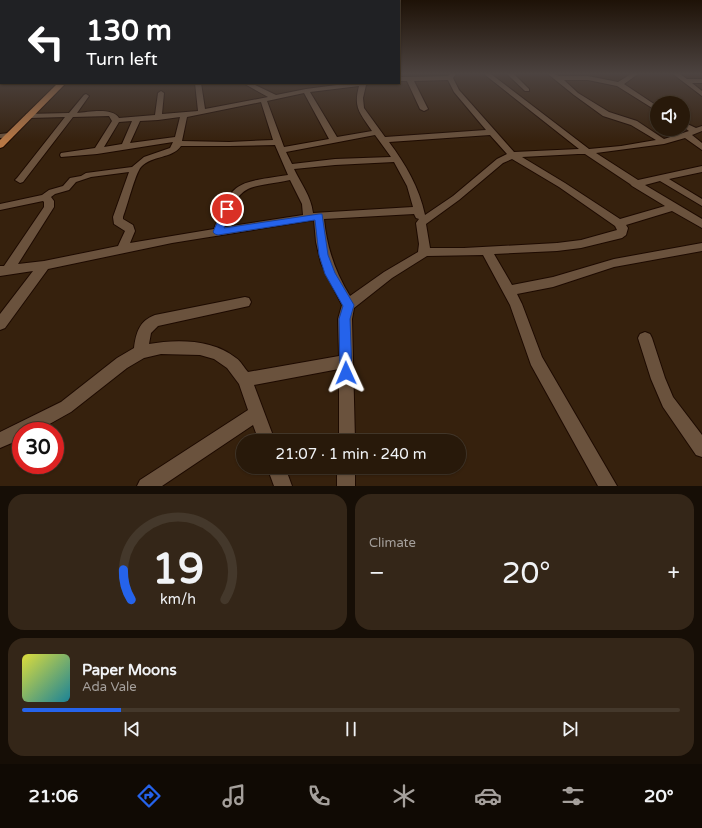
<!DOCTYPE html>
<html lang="en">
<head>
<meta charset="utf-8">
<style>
  body { margin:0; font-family:"Varela Round",sans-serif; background:#342618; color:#f1f3f6; height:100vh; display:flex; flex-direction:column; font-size:15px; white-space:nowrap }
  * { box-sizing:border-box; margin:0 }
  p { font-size:13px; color:#a5a09c }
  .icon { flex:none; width:22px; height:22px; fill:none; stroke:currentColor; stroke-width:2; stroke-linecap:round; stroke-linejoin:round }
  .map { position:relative; height:486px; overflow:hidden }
  .drawer { display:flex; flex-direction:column; gap:8px; padding:8px; background:#160e06; flex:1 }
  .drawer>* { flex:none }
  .guide { position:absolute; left:0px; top:0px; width:400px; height:84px; box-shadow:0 1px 3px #0004,0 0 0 1px #44382b; background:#202124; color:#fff; overflow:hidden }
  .buttons { position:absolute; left:650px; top:96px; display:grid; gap:8px }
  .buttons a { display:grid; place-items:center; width:40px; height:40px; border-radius:50%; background:#28190a; box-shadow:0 1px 3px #0004,0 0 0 1px #44382b; font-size:20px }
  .speed { position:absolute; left:12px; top:422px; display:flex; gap:8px; font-size:20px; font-weight:700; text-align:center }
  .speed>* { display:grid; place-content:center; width:52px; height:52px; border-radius:50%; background:#28190a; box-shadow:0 1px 3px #0004,0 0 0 1px #44382b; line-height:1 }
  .speed .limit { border:6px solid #d22; background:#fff; color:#111 }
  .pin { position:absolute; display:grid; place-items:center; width:34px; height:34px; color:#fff; margin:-17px; border:2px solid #fff; border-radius:50%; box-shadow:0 1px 4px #0007 }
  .me { position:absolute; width:44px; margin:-22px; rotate:359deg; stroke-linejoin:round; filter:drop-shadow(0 0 3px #0008) }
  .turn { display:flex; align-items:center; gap:14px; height:84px; padding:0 20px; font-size:18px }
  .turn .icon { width:52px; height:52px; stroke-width:2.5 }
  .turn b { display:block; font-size:28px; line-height:34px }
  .big { font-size:30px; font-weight:600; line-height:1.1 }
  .drawer .widget { flex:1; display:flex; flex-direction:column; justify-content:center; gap:6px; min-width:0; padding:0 14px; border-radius:16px; background:#342618 }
  .drawer .dial { align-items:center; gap:0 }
  .dial svg { height:104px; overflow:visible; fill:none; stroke:#44382b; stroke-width:7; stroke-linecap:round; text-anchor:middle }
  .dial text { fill:#f1f3f6; stroke:none }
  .song { display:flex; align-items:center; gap:12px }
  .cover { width:48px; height:48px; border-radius:6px; background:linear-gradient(135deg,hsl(60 70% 55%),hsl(190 70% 35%)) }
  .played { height:4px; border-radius:2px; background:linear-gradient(90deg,#2563eb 15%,#44382b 15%) }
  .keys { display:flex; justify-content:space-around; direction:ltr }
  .heat { display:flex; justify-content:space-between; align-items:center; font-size:22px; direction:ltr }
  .drawer .tiles { flex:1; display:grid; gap:8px; grid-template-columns:1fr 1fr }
  .widget:last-child { grid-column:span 2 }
  .trip { position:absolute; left:236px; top:434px; width:230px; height:40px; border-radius:20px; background:#28190a; box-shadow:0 1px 3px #0004,0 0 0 1px #44382b; font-weight:600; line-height:40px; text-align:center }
  .dock { display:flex; height:64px; justify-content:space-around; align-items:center; background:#100a04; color:#a5a09c }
  .dock .icon { width:28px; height:28px }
  .dock .on { color:#2563eb }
  .dock b { font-size:18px; color:#f1f3f6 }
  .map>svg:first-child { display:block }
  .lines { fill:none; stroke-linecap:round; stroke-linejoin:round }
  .minor-casing { stroke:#1d0a00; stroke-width:2 }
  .major-casing { stroke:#1d0a00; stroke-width:2 }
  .minor { fill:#6a523d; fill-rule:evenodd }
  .major { fill:#b87845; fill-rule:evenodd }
  .route { fill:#2563eb; stroke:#184099 }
</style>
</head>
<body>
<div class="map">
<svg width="702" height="486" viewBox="0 0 702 486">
  <rect width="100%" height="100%" fill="#36210d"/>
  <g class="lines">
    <defs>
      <g id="minor">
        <path d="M450 74H456L453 78 459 90 514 152 579 149 484 74H491L589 149 621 146 656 140 631 125 603 116 574 95 548 74H555L559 76H588L618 82 631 74H638L624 84 657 106V111L617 86 588 80H564L578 93 609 112 637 121 664 139 689 131 683 127V122L696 128 702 126V131L692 135 702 143V150L685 138 664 144 596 153 638 180 702 166V172L669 179 702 199V206L660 181 645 185 702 219V228L672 211 626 225 628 228 626 235 622 238 581 248 557 251 494 254 512 285 553 277 614 259 702 243V251L614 267 553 287 517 294 522 304 542 357 617 486H598L531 365 510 305 483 255 427 256 392 278 354 308 352 319 355 441H339V369L254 385 275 441H259L253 425 162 486H137L140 480 248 410 239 384 227 368 214 359 200 355 161 354 144 358 127 368 71 412 37 431H21V439L0 448V432L61 402 117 358 134 348C136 333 139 321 155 315L245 297 249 298 251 302 249 306 158 326 151 333 149 344C176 339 213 339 236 358 241 361 244 368 248 372L339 356 338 319 342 305 321 263 316 242 314 220 172 243 48 269 5 328 0 330V314L33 271 0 276V266H4L44 207V202L43 201 0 210V204L42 195 49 190 63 186 70 178 81 176 86 173 132 167 144 157 170 148 173 142 97 154 61 157 60 155 61 153 95 148 112 121 109 116 73 117 23 182 20 183 15 180 17 178 65 117 29 118H26V114L69 113 84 95 86 94 89 96 77 113C89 112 112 107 119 118L155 115 158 93 161 91 164 93 162 114 198 111 195 83H201L205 109 268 97 243 83H251L276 95 306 89 352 83H370L366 85 363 98 364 108 385 137 486 130 454 92 448 80 414 81 428 109 424 111 420 109 407 81H399V77L448 76ZM359 86C353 108 360 113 372 131L337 137 310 92ZM304 93 329 139 284 147 267 101ZM261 102 273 140 229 142 182 141 187 117ZM180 117 175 137 130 143 140 121 158 120ZM132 121 122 144 104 147 119 122ZM375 135 391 157 335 159 292 164 286 152ZM490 135 507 154 497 159 453 196 425 215C419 187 406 165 389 142ZM275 145 288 175C238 183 232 179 214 229L130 243 135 231 133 225 123 219V217C127 207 135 174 141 167 152 155 172 159 181 146H229ZM578 154H585L630 184 632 186 665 206 620 219 565 183 522 157ZM512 159 559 187 615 226 617 230 581 240 557 243 464 248H430L426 224 459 200 503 163ZM394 162 407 186 413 207 313 213C311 196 301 184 294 169L335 165ZM129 172 113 217 114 224 125 231 118 246 44 261 18 264 54 207V201L51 197 55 194 69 190 76 182 91 177ZM290 180 302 204 303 215 225 227C240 181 247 189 290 180ZM414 214 416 218 419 219 416 223 419 244 418 252 384 272 350 296C335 272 327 248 324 219Z"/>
        <path d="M507 74H514L529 89V91H525Z"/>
        <path d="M673 74H680L687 79H702V83H692L702 91V96Z"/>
        <path d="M9 133 13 135 12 137 0 138V134Z"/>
        <path d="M645 332 650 334 652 338 665 378 673 397 702 435V457L696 455 663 407 651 379 638 338 640 334Z"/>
        <path d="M267 467H285L292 486H274Z"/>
        <rect x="337" y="467" width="18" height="19"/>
      </g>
      <path id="major" d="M58 83H66L3 147 0 148V140Z"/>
    </defs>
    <!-- minor casing -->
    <use href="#minor" class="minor-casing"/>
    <!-- major casing -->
    <use href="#major" class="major-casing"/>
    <!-- minor -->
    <use href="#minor" class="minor"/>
    <!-- major -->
    <use href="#major" class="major"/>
  </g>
  <!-- sky -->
  <linearGradient id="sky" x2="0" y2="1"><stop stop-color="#1e1207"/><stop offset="0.52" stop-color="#4c4340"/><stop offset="1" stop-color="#4c4340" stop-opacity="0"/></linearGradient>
  <rect width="702" height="142" fill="url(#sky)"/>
  <!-- route -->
  <path class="route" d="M224 207H227L231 209 224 228 319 214H322L328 255 335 273 354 305 350 319 352 373 351 377 346 379 342 377 340 373 339 319 343 306 325 274 319 255 315 220 218 235 215 234 213 232Z"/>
</svg>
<div class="buttons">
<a><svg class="icon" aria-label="sound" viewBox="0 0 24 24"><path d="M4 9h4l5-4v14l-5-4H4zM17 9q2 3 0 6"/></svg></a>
</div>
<div class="speed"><div class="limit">30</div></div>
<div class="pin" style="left:227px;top:209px;background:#d93025"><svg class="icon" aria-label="arrive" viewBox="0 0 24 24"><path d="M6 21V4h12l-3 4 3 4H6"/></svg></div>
<svg class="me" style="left:346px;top:373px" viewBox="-20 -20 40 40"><path d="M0-17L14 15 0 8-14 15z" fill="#2563eb" stroke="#fff" stroke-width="4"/></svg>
<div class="trip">21:07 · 1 min · 240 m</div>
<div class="guide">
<div class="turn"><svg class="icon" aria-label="left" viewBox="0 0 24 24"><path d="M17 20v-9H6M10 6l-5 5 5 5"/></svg><div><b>130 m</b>Turn left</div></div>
</div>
</div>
<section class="drawer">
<div class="tiles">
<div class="widget dial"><svg viewBox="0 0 100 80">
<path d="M14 69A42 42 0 1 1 86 69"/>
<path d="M14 69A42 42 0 0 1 8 46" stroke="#2563eb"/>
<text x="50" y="56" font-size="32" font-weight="700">19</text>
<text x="50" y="72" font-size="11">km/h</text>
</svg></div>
<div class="widget"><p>Climate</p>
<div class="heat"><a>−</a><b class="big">20°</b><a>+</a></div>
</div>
<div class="widget">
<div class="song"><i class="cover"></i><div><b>Paper Moons</b><p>Ada Vale</p></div></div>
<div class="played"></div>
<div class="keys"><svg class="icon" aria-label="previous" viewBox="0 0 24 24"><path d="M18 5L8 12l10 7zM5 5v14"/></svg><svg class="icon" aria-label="pause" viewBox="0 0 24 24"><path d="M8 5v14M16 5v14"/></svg><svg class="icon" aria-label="next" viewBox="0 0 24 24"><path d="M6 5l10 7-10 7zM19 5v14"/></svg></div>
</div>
</div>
</section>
<nav class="dock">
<b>21:06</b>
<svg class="icon on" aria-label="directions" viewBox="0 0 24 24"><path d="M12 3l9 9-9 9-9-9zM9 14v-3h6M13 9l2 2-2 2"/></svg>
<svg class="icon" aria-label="music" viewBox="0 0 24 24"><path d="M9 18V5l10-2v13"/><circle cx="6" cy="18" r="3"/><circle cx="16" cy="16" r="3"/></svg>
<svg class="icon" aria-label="phone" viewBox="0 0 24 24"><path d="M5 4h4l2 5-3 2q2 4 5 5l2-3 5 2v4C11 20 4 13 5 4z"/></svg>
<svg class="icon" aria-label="climate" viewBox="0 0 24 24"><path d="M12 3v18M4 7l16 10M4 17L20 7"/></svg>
<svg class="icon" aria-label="car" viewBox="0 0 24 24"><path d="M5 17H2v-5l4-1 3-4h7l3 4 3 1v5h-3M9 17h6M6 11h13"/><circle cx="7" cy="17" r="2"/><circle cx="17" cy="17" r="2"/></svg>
<svg class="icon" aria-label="filters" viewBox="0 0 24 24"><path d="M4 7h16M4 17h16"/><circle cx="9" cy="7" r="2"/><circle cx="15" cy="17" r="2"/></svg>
<b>20°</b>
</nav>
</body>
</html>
